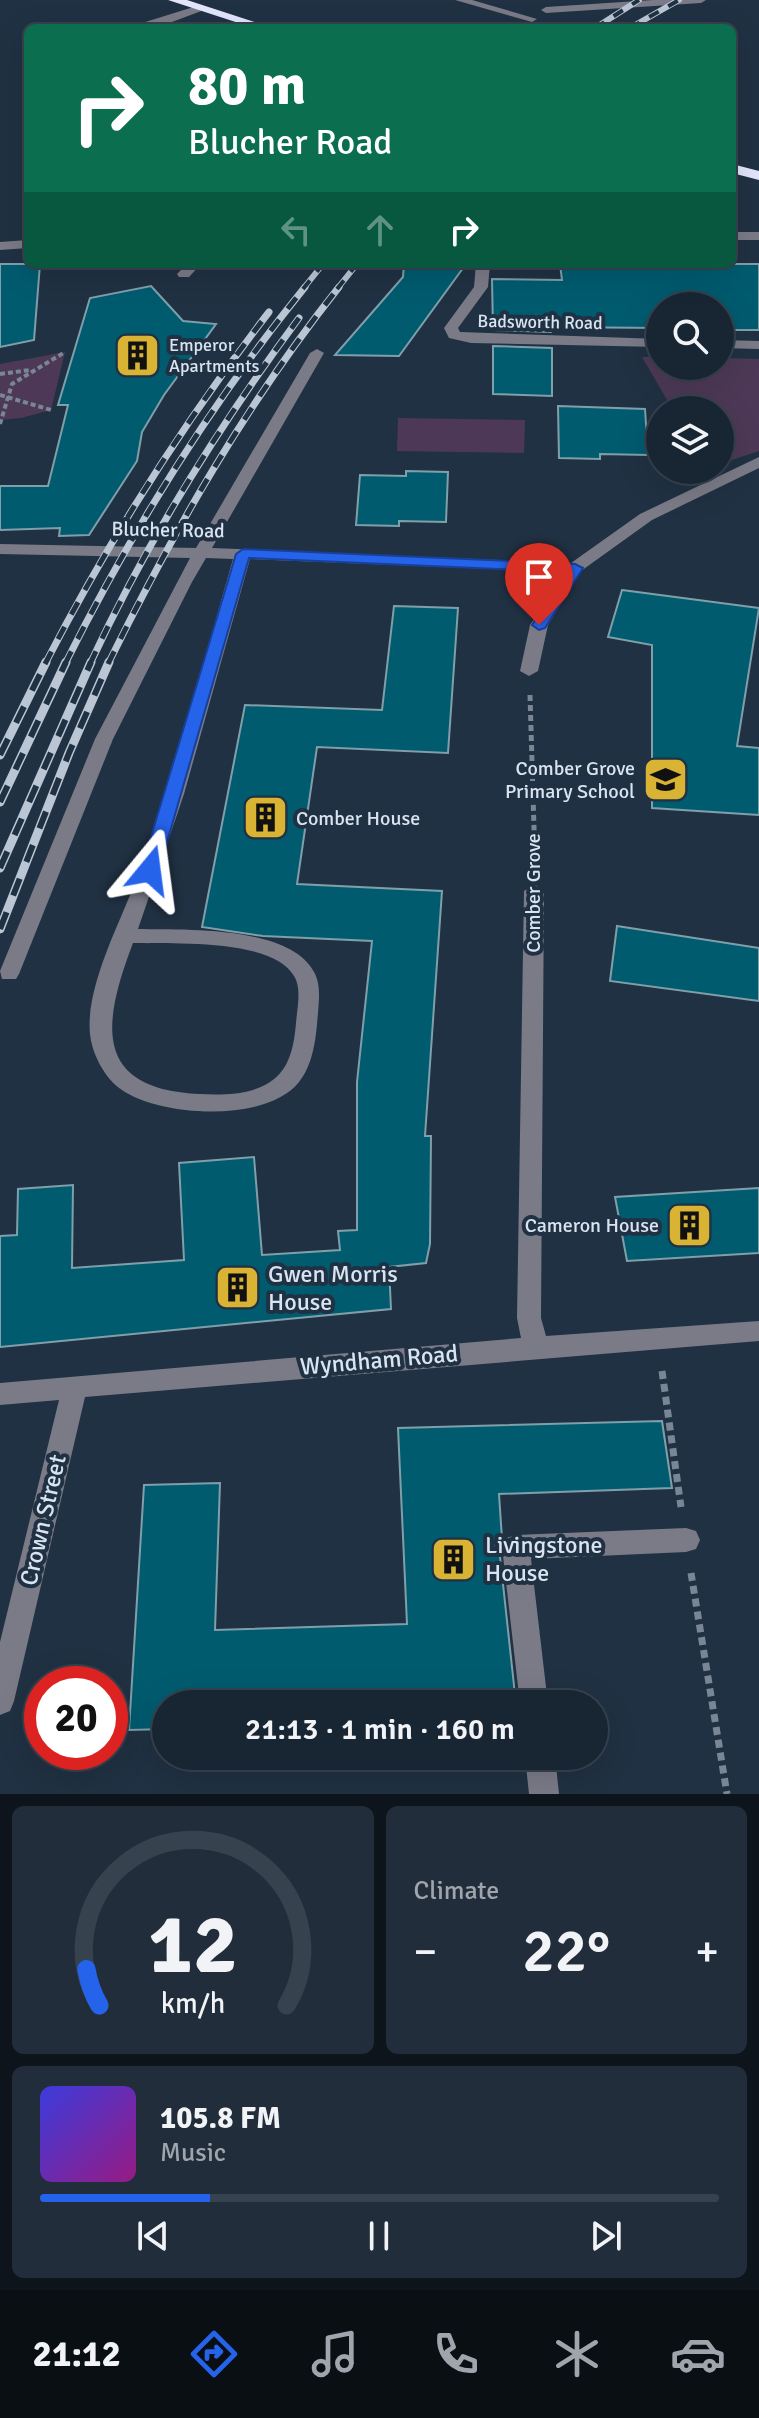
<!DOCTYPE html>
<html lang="en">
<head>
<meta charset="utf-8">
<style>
  body { margin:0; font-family:Signika,sans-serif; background:#212d3a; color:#f1f3f6; height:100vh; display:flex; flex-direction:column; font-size:30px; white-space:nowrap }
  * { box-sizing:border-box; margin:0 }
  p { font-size:26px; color:#9fa5ac }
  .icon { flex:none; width:44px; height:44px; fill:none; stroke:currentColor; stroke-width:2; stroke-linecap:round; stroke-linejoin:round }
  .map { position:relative; height:1794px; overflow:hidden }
  .side { display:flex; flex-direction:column; gap:12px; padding:12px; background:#0d141c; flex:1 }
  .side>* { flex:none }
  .hud { position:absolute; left:24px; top:24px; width:712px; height:244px; border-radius:12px; box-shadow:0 8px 32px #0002,0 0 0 2px #36424d; background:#0b6e4f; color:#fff; overflow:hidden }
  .tools { position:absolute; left:646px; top:292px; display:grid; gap:16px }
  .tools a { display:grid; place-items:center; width:88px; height:88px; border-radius:50%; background:#182532; box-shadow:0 8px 32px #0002,0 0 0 2px #36424d; font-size:40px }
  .speed { position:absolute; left:24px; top:1666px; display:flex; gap:16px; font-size:40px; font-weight:700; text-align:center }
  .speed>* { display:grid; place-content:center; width:104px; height:104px; border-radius:50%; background:#182532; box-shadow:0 8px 32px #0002,0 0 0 2px #36424d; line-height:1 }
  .speed .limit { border:12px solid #d22; background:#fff; color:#111 }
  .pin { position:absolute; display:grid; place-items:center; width:68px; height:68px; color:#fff; margin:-82px -34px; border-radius:50% 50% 50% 0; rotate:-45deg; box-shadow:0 0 8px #0007 }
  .pin .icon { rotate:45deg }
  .me { position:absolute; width:88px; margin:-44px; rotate:16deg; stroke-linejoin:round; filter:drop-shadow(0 0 6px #0008) }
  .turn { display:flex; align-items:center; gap:28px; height:168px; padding:0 32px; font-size:36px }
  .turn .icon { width:104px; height:104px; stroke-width:2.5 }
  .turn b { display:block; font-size:56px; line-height:68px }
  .lanes { display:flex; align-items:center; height:76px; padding:0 32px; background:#0003; justify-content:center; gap:40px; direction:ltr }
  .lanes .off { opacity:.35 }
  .big { font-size:60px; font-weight:600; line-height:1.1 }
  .side .tile { flex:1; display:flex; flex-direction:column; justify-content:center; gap:12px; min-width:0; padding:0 28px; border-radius:12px; background:#212d3a }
  .side .dial { align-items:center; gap:0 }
  .dial svg { height:208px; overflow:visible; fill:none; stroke:#36424d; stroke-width:7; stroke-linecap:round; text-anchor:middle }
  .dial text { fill:#f1f3f6; stroke:none }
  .song { display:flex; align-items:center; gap:24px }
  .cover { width:96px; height:96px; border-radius:12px; background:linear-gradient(135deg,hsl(240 70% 55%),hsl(310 70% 35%)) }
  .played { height:8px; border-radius:4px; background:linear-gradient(90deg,#2563eb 25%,#36424d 25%) }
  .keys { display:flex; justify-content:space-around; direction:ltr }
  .heat { display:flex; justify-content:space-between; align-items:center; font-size:44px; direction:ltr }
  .side .tiles { flex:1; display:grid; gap:12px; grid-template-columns:1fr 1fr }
  .tile:last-child { grid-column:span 2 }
  .trip { position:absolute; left:152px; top:1690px; width:456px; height:80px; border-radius:40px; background:#182532; box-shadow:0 8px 32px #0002,0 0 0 2px #36424d; font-weight:600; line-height:80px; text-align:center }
  .tabs { display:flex; height:128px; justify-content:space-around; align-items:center; background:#0a0f14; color:#9fa5ac }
  .tabs .icon { width:56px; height:56px }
  .tabs .selected { color:#2563eb }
  .tabs b { font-size:36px; color:#f1f3f6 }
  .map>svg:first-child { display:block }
  .green { fill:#4d3957 }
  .building { fill:#005b6f; stroke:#7f9faa; stroke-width:2 }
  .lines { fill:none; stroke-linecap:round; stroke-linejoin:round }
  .path-far2 { stroke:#788695; stroke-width:4; stroke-dasharray:5 3; stroke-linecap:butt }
  .path-far1 { stroke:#788695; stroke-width:5; stroke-dasharray:6 4; stroke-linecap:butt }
  .path { stroke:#788695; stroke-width:7; stroke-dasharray:8 5; stroke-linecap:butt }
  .minor { fill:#7a7b87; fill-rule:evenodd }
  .highway { fill:#e3e5fc; fill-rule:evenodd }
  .rail-far2-casing { stroke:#bac6d3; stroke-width:6 }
  .rail-far1-casing { stroke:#bac6d3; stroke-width:7 }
  .rail-casing { stroke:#bac6d3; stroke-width:9 }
  .rail-far2 { stroke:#203143; stroke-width:4; stroke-dasharray:11; stroke-linecap:butt }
  .rail-far1 { stroke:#203143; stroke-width:5; stroke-dasharray:14; stroke-linecap:butt }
  .rail { stroke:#203143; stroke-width:6; stroke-dasharray:18; stroke-linecap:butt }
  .route { fill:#2563eb; stroke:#184099; stroke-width:2 }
  .labels { text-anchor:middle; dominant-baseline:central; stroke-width:8; stroke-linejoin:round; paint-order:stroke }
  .far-street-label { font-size:18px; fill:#d9e4f0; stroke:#203143 }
  .far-poi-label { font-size:18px; fill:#d9e4f0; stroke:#203143; text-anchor:start }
  .street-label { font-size:20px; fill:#d9e4f0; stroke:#203143 }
  .poi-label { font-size:20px; fill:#d9e4f0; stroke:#203143; text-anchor:end }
  .near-poi-label { font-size:24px; fill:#d9e4f0; stroke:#203143; text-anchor:start }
  .near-street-label { font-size:24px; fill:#d9e4f0; stroke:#203143 }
</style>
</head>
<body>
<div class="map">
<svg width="759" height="1794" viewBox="0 0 759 1794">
  <rect width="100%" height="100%" fill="#203143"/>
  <!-- green -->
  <g class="green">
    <path d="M65 352 51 410 21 418 0 420V364Z"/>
    <path d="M642 357H660V366H720V358L759 359V451L720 464V410H673Z"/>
    <path d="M398 418 525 420 524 453 397 451Z"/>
  </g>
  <!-- building -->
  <g class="building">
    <path d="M0 264H40L34 340 0 347Z"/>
    <path d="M404 264H466L399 356 335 355 403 277Z"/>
    <path d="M560 264H759V330H720V306H660V328L551 327V332L493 330 492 279 562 280Z"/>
    <path d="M151 286 183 321 216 324 164 395 142 432 137 461 89 535 59 536 60 528 0 530V486H48L68 405H58L90 298Z"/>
    <path d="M493 346 552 348V396L493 394Z"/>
    <path d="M558 406 645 409 648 455 600 454V459L559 458Z"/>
    <path d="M406 471 448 472 446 522 399 521V526L356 525 360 475 406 476Z"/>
    <path d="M622 590 759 608 737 746 759 748V815L652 808V645L608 637Z"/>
    <path d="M394 606 458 608 448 753 317 747 297 884 442 891 425 1136H431L430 1244 426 1263 389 1267 391 1309 0 1347V1236L17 1235 18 1189 73 1185 72 1268 184 1260 179 1163 254 1157 262 1255 340 1250 338 1231 357 1230V1082L372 941 263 936 202 927 245 705 382 710Z"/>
    <path d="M617 926 759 948V1001L610 981Z"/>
    <path d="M759 1188V1253L627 1261 615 1197Z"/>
    <path d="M662 1421 672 1488 499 1494 502 1539 499 1547 516 1704H166V1729L129 1730 144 1485 220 1483 215 1630 407 1624 398 1428Z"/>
  </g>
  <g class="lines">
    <!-- path-far2 -->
    <g class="path-far2">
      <path d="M0 374 30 370"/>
      <path d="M0 395 51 410"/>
      <path d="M0 424 12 384 65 352"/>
    </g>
    <!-- path-far1 -->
    <path class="path-far1" d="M530 695 535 861"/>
    <!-- path -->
    <g class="path">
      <path d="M662 1371 681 1507"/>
      <path d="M691 1573 727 1794"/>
    </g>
    <!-- minor -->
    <g class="minor">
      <path d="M455 0H472L537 19 532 22Z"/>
      <path d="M653 0H706L701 3 546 13 541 10 546 7Z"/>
      <path d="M200 5 205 8 204 10 164 25 126 28Z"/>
      <rect x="732" y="232" width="27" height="8"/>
      <path d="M28 240V248L0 250V242Z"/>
      <path d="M187 264H201L189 277H179L177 274Z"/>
      <path d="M476 264H490L488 287 458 328 460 332 660 339V347L471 343 449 338 444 328 474 287Z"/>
      <path d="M720 340 759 341V349L720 348Z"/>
      <path d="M317 349 324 353 212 548 571 563 640 514 759 457V468L652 520 581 571 548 625 538 671 529 676 520 671 530 625 564 572 250 559 184 794 138 929C183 930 289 925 314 972 321 984 319 1000 318 1013 316 1037 314 1063 299 1082 267 1123 161 1117 122 1090 105 1079 92 1054 90 1034 85 985 123 918 139 872 175 769 203 663 233 559L206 558 192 582 113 739 19 974 16 979H2L0 971 95 739 190 558 0 554V544L196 548 310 353ZM133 943C171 944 272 938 294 976 302 988 297 1009 296 1023 294 1046 290 1069 270 1082 251 1095 222 1095 200 1094 91 1089 103 1022 133 943Z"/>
      <path d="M534 884 544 891 541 1318 546 1336 759 1321V1341L85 1397 14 1701 10 1711 0 1715V1642L59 1400 0 1405V1383L521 1338 517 1318 524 891Z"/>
      <path d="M686 1528 696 1531 700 1540 696 1549 686 1552 531 1559 548 1704H520L502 1547 506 1538 516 1535Z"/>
      <path d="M525 1756H555L559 1794H529Z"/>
    </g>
    <!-- highway -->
    <g class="highway">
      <path d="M168 0H187L273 28H254Z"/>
      <path d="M732 164 759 171V180L732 173Z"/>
    </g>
    <defs>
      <g id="rail-far2">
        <path d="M595 28 639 0"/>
        <path d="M630 28 679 0"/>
        <path d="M303 289 323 264"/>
        <path d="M337 289 357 264"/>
      </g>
      <g id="rail-far1">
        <path d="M45 664C109 540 183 423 269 312"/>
        <path d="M65 664C132 530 211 403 305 287"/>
        <path d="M90 664C147 541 218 427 299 318"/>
        <path d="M108 664C174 530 246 404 339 287"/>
      </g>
      <g id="rail">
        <path d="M0 755 46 662"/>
        <path d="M0 802 66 662"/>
        <path d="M0 868 91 662"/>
        <path d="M0 929 69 753 109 662"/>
      </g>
    </defs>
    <!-- rail-far2 casing -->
    <use href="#rail-far2" class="rail-far2-casing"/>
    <!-- rail-far1 casing -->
    <use href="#rail-far1" class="rail-far1-casing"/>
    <!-- rail casing -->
    <use href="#rail" class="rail-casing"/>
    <!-- rail-far2 -->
    <use href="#rail-far2" class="rail-far2"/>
    <!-- rail-far1 -->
    <use href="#rail-far1" class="rail-far1"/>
    <!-- rail -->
    <use href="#rail" class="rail"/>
  </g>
  <!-- route -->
  <path class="route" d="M243 549 575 564 583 568 545 628 539 630 532 625 565 572 249 558 159 870 156 874H143L141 870 236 554Z"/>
  <!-- icons -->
  <defs>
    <symbol id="building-square" viewBox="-11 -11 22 22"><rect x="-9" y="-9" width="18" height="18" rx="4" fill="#d9b334" stroke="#203143"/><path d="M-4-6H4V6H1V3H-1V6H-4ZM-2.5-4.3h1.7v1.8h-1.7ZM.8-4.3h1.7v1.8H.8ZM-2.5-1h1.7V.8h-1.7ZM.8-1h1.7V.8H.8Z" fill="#111"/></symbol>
    <symbol id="school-square" viewBox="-11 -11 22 22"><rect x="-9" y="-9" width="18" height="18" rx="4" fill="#d9b334" stroke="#203143"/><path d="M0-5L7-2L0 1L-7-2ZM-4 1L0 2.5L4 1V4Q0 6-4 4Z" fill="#111"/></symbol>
  </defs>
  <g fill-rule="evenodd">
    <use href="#building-square" x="112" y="330" width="51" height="51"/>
    <use href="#school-square" x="640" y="754" width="51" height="51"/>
    <use href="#building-square" x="240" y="792" width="51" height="51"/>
    <use href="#building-square" x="664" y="1200" width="51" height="51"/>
    <use href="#building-square" x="212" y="1262" width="51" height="51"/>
    <use href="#building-square" x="428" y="1534" width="51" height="51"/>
  </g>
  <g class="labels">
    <!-- far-street labels -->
    <g class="far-street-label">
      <text transform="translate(540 322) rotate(1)">Badsworth Road</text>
    </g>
    <!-- far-poi labels -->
    <g class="far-poi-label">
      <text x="169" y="345">Emperor<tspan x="169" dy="21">Apartments</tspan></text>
    </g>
    <!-- street labels -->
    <g class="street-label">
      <text transform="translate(168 530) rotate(1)">Blucher Road</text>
      <text transform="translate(533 893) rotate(-90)">Comber Grove</text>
    </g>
    <!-- poi labels -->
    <g class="poi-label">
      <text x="635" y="768">Comber Grove<tspan x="635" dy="23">Primary School</tspan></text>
      <text x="296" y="818" text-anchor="start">Comber House</text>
      <text x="659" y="1225">Cameron House</text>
    </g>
    <!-- near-poi labels -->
    <g class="near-poi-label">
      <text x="268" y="1274">Gwen Morris<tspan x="268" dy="28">House</tspan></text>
      <text x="485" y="1545">Livingstone<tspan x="485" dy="28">House</tspan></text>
    </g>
    <!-- near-street labels -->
    <g class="near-street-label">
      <text transform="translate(379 1360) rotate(-5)">Wyndham Road</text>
      <text transform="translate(43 1520) rotate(-77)">Crown Street</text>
    </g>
  </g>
</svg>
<div class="tools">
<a><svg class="icon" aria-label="search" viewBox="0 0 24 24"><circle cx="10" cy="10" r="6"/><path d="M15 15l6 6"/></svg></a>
<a><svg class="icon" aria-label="layers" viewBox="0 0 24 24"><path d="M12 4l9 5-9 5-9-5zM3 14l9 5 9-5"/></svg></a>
</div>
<div class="speed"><div class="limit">20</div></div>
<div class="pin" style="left:539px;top:625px;background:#d93025"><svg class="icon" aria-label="arrive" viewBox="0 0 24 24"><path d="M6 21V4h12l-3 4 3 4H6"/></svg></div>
<svg class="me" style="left:150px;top:870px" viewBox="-20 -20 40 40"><path d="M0-17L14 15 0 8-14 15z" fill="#2563eb" stroke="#fff" stroke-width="4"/></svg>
<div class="trip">21:13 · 1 min · 160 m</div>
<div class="hud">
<div class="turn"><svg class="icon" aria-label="right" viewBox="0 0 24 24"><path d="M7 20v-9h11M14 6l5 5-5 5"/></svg><div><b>80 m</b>Blucher Road</div></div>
<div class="lanes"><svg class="icon off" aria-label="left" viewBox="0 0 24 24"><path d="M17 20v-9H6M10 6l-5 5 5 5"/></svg><svg class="icon off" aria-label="ahead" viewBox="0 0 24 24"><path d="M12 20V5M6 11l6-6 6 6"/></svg><svg class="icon" aria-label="right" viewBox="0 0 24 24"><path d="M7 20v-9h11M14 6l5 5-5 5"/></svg></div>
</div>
</div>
<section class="side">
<div class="tiles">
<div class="tile dial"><svg viewBox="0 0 100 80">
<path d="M14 69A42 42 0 1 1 86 69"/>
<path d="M14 69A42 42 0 0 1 9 55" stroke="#2563eb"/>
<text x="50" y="56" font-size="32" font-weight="700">12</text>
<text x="50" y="72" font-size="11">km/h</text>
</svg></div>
<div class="tile"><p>Climate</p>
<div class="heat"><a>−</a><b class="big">22°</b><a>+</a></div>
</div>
<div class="tile">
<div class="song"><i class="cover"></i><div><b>105.8 FM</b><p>Music</p></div></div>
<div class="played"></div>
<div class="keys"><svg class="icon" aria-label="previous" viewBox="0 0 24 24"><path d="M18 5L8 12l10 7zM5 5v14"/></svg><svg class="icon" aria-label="pause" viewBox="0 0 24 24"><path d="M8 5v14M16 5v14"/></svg><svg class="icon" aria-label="next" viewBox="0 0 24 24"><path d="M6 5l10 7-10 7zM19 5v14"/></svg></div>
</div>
</div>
</section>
<nav class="tabs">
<b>21:12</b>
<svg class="icon selected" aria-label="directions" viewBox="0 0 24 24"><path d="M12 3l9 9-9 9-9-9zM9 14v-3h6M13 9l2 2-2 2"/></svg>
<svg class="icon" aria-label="music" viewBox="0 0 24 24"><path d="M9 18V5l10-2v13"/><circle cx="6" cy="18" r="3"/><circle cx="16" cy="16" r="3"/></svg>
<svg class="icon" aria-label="phone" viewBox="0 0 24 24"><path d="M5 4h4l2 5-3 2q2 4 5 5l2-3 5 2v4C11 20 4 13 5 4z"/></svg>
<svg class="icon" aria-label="climate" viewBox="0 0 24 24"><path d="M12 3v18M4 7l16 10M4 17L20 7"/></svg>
<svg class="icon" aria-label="car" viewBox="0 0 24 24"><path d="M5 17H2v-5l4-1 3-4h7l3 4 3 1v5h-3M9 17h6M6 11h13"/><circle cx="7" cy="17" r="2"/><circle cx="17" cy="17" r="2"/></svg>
</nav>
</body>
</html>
